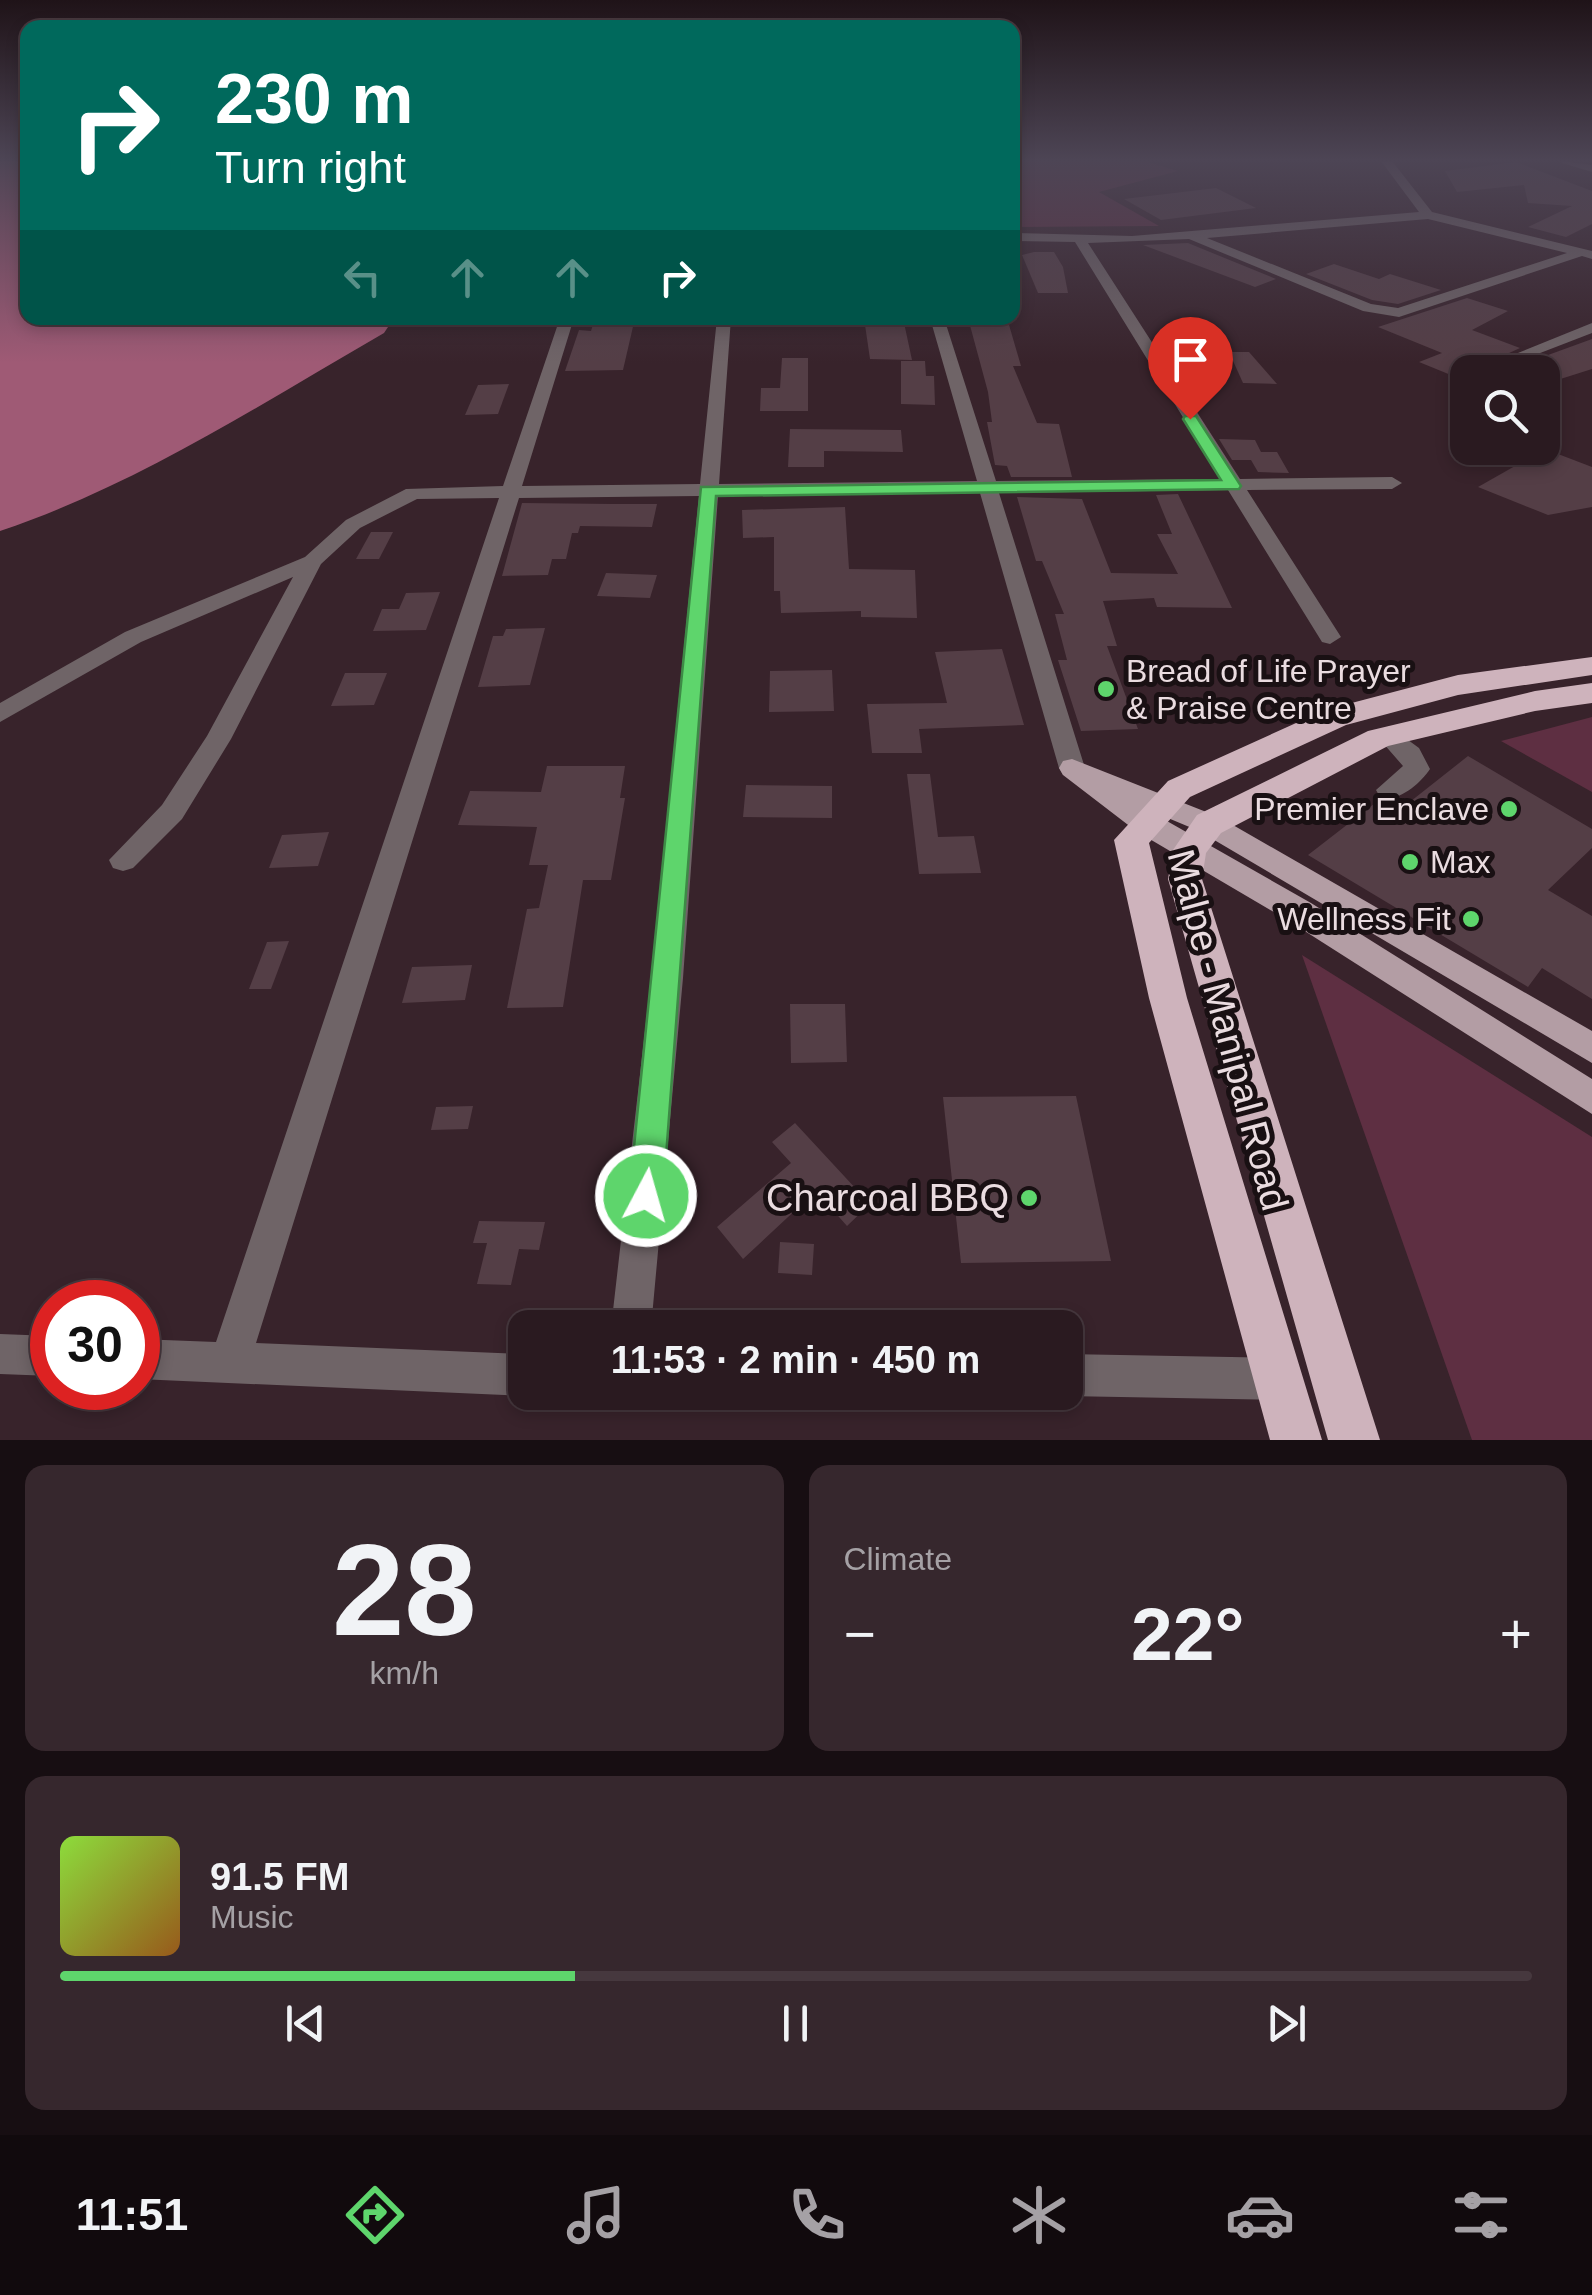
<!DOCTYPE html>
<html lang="en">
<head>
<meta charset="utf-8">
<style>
  body { margin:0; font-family:Helvetica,sans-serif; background:#36272d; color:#f1f3f6; height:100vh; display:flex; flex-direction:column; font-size:38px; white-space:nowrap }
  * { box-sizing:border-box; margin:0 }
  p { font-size:32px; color:#a5a1a5 }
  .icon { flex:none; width:55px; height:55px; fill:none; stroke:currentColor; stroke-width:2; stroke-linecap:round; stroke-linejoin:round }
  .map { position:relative; height:1440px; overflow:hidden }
  .side { display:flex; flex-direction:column; gap:25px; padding:25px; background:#170e12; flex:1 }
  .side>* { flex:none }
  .top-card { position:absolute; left:20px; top:20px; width:1000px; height:305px; border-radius:20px; box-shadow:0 5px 15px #0003,0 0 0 2px #46383e; background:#00695c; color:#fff; overflow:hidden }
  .controls { position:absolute; left:1450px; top:355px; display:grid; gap:20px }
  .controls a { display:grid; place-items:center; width:110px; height:110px; border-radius:20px; background:#2a1a20; box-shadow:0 5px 15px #0003,0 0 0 2px #46383e; font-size:50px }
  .speed { position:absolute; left:30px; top:1280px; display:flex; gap:20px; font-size:50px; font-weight:700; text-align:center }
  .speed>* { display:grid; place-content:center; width:130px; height:130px; border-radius:50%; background:#2a1a20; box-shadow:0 5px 15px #0003,0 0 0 2px #46383e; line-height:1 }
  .speed .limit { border:15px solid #d22; background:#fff; color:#111 }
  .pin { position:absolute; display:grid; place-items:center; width:85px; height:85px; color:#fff; margin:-102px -42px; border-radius:50% 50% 50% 0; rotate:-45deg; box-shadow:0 0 10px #0007 }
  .pin .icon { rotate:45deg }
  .me { position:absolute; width:110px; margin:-55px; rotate:6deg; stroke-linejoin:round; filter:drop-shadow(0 0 8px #0008) }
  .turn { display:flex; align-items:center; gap:35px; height:210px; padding:0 30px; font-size:45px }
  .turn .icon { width:130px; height:130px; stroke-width:2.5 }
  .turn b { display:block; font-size:70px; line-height:85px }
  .lanes { display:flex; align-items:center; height:95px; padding:0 30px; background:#0003; justify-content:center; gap:50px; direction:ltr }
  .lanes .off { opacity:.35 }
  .big { font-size:75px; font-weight:600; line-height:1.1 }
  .side .tile { flex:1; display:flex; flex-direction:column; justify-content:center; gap:15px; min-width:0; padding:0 35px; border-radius:20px; background:#36272d }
  .side .dial { align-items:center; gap:0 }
  .dial b { font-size:130px; line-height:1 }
  .song { display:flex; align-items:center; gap:30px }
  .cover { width:120px; height:120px; border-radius:15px; background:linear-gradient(135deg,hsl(90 70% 55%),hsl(30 70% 35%)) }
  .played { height:10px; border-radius:5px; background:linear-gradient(90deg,#5ed56c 35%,#46383e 35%) }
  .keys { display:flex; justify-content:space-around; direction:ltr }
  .heat { display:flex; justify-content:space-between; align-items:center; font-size:55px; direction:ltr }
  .side .tiles { flex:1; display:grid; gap:25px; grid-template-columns:1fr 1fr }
  .tile:last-child { grid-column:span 2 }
  .trip { position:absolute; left:508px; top:1310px; width:575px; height:100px; border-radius:20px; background:#2a1a20; box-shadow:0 5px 15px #0003,0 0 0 2px #46383e; font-weight:600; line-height:100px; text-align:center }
  .tab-bar { display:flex; height:160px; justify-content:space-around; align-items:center; background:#110a0d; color:#a5a1a5 }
  .tab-bar .icon { width:70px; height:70px }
  .tab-bar .selected { color:#5ed56c }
  .tab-bar b { font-size:45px; color:#f1f3f6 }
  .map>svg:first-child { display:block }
  .green { fill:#5e2f42 }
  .water { fill:#9f5a75 }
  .building { fill:#543e46 }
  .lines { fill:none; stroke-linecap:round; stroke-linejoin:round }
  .minor { fill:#6f6467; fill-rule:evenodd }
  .major { fill:#b39da4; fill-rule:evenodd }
  .highway { fill:#ceb3bc; fill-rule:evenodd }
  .route { fill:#5ed56c; stroke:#3d8a46; stroke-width:2.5 }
  .poi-dot { fill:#5ed56c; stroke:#191013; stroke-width:4 }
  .labels { text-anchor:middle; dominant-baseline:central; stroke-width:10; stroke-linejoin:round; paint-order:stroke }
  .poi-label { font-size:32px; fill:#eadce0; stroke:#191013; text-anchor:start }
  .near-street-label { font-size:38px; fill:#eadce0; stroke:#191013 }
  .near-poi-label { font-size:38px; fill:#eadce0; stroke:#191013; text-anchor:end }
</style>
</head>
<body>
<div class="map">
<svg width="1592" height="1440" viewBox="0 0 1592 1440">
  <rect width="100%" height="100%" fill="#38232b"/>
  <!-- green -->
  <g class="green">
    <path d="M1013 161H1144L1178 171 1099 192 1159 226 1013 227Z"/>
    <path d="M1592 717V792L1501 741Z"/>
    <path d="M1302 955 1592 1137V1440H1472Z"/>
  </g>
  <!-- water -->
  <path class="water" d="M0 161H27L28 318H394L384 333C259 405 137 485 0 531Z"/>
  <!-- building -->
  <g class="building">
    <path d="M1516 162 1592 191V224L1566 237 1528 227 1572 206 1528 203 1524 185 1457 192 1445 171Z"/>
    <path d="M1216 188 1256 208 1161 220 1124 199Z"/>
    <path d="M1188 243 1276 279 1255 287 1143 245Z"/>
    <path d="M1034 252H1054L1063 267 1068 293H1038L1022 255Z"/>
    <path d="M1334 264 1379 279 1390 274 1441 290 1398 304 1372 300 1306 274Z"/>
    <path d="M1467 298 1508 311 1472 330 1520 348 1507 354V361L1523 364 1592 339V369L1551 382 1542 379V372H1468V382L1419 362 1442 353 1378 327Z"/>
    <path d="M595 318H635L623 370 565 371 579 330 591 331Z"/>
    <path d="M864 318H903L912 360 870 359Z"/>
    <path d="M968 318H1007L1021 366H1013L1037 423 1059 424 1072 477H1011L1007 466 995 465 987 422H992L988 392Z"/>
    <path d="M1229 352H1249L1277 384 1243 383Z"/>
    <path d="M782 358H808V411H760L761 388H780Z"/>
    <path d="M901 361H925L926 376H934L935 405 901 404Z"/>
    <path d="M509 384 498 414 465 415 478 385Z"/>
    <path d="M790 429 901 430 903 452 824 451V467H788Z"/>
    <path d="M1219 439 1255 440 1261 452H1277L1289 473 1258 472 1251 460H1232Z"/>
    <path d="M1545 449 1592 467V507L1548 515 1478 487Z"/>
    <path d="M1178 494 1232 608 1157 607 1154 598 1103 601 1117 646H1107L1138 729 1081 731 1058 660H1067L1055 614H1064L1042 561H1036L1017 497 1082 499 1111 573 1178 574 1157 534H1172L1156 495Z"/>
    <path d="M522 503 613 504H657L652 527 580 526 578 533H572L566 559H552L548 575 502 576Z"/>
    <path d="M845 507 849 569 915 570 917 618 861 617V611L781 613 780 591H774V537L743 538 742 510Z"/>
    <path d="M371 532H393L379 559H356Z"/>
    <path d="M606 573 657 575 650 598 597 596Z"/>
    <path d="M440 592 426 630 373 631 382 609H399L406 593Z"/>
    <path d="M545 628 530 685 478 687 493 636H503L506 629Z"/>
    <path d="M1002 649 1024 725 919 729 922 753H872L867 704 947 703 935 652Z"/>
    <path d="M832 670 834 711 769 712 770 671Z"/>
    <path d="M345 673H387L374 705 331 706Z"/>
    <path d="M1468 756 1592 829V848L1548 890 1592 916V999L1542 968 1528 987 1308 855 1379 800H1397L1406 805Z"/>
    <path d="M547 766H625L620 798H625L611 880H583L563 1007 507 1008 527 909 539 908 548 865H529L537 827 458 825 470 791 541 792Z"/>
    <path d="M907 774H930L938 837 974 836 981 873 919 874Z"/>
    <path d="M746 785 832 786V818L743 817Z"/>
    <path d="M329 832 318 866 269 868 282 835Z"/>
    <path d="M289 941 271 989H249L267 942Z"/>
    <path d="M472 965 465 1000 402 1003 412 967Z"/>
    <path d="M790 1004H845L847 1062 791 1063Z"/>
    <path d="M1076 1096 1111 1261 961 1263 943 1097Z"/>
    <path d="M473 1106 468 1129 431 1130 436 1107Z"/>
    <path d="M795 1123 870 1204 847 1226 816 1191 743 1259 717 1227 791 1163 772 1142Z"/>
    <path d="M479 1221 545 1222 539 1250 519 1249 511 1285 477 1284 487 1243H473Z"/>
    <path d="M780 1242 814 1244 812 1275 778 1273Z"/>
  </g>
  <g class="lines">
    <!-- minor -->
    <g class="minor">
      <path d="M1381 161H1392L1432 212 1592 251V259L1582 256 1399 317 1363 311 1189 239 1088 243 1240 479 1392 477 1402 483 1392 489 1247 490 1341 637 1330 644 1322 642 1228 490 999 493 1085 768 1081 775H1063L1059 768 980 493 718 496 683 978 651 1328H611L651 978 699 496 519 498 256 1343 525 1354V1392H533L525 1396 138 1379V1339L216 1342 499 498 417 499 360 528 321 564 231 739 182 819 133 868 123 871 113 868 109 860 162 805 207 736 293 577 141 642 0 722V703L125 632 305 557 346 520 406 489 503 486 560 318H574L522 486 700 484 717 318H731L719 484 977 481 930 318H944L996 481 1221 479 1075 242 1012 241V233L1132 236 1419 212ZM1428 219 1567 253 1398 308 1371 304 1207 238Z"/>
      <path d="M1561 161 1592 165V172L1562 163Z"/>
      <path d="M1592 323V333L1522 360 1508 357Z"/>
      <path d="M1389 726 1419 748 1430 769C1420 784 1398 803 1380 797L1376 790 1403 766 1376 735Z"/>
      <path d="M0 1334 52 1336V1376L0 1374Z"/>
      <path d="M1065 1354 1279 1358 1294 1364 1300 1379 1294 1394 1279 1400 1065 1396 1057 1392H1065Z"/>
    </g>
    <!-- major -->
    <path class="major" d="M1072 759 1219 817 1592 1031V1063L1199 831 1144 808 1311 903 1592 1079V1114L1289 921 1136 831 1063 775 1059 768 1063 761Z"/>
    <!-- highway -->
    <g class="highway">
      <path d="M1592 657V675L1458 695 1346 725 1190 797 1149 843 1187 998 1322 1440H1270L1149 998 1114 840 1168 781 1325 710 1458 675Z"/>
      <path d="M1592 683V703L1535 711 1388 746 1221 833 1206 853 1202 879 1380 1440H1328L1168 879 1173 850 1197 815 1368 731 1535 691Z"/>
    </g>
  </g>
  <!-- sky -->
  <linearGradient id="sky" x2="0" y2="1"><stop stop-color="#1f1318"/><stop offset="0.44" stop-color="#4d4555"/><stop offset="1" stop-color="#4d4555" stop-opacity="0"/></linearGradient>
  <rect width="1592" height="363" fill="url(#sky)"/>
  <!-- route -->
  <path class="route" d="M1185 416H1196L1241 486 1239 489 716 496 663 1196 658 1208 646 1213 634 1208 629 1196 701 487 1221 480 1183 419Z"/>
  <!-- markers -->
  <g class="poi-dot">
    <circle cx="1106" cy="689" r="10"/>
    <circle cx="1509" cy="809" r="10"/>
    <circle cx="1410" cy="862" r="10"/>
    <circle cx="1471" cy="919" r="10"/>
    <circle cx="1029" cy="1198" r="10"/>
  </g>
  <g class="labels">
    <!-- poi labels -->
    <g class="poi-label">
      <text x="1126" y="671">Bread of Life Prayer<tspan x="1126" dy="37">&amp; Praise Centre</tspan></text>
      <text x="1489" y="809" text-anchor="end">Premier Enclave</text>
      <text x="1430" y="862">Max</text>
      <text x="1451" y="919" text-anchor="end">Wellness Fit</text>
    </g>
    <!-- near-street labels -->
    <g class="near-street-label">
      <text transform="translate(1228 1030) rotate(75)">Malpe - Manipal Road</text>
    </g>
    <!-- near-poi labels -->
    <g class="near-poi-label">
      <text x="1009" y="1198">Charcoal BBQ</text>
    </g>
  </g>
</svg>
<div class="controls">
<a><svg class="icon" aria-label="search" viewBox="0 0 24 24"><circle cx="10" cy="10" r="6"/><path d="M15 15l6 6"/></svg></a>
</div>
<div class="speed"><div class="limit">30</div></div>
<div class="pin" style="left:1190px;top:419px;background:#d93025"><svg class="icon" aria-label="arrive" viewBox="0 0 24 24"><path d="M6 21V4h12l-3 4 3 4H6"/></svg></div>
<svg class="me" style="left:646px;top:1196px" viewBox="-20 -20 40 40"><circle r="17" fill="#5ed56c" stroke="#fff" stroke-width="3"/><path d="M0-11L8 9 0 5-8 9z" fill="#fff"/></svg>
<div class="trip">11:53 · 2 min · 450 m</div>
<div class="top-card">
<div class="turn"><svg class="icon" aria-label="right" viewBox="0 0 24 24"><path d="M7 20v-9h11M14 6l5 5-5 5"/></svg><div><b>230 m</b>Turn right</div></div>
<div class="lanes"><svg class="icon off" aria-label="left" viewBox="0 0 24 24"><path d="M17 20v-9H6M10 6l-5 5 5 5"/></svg><svg class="icon off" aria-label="ahead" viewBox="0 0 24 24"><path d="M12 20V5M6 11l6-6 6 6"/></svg><svg class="icon off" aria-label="ahead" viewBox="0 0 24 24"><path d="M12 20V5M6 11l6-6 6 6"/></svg><svg class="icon" aria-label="right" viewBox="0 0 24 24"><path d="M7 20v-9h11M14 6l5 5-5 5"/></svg></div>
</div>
</div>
<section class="side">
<div class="tiles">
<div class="tile dial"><b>28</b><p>km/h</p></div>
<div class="tile"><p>Climate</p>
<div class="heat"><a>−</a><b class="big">22°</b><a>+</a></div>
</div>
<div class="tile">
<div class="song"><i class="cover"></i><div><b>91.5 FM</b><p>Music</p></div></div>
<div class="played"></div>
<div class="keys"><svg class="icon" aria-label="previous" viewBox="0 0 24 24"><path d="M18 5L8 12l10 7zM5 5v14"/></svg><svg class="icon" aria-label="pause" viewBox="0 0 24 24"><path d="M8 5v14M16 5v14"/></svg><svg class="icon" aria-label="next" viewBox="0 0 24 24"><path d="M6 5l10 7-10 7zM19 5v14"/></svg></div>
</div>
</div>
</section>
<nav class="tab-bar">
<b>11:51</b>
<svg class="icon selected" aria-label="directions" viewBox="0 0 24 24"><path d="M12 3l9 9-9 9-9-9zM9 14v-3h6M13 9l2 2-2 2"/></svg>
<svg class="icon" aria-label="music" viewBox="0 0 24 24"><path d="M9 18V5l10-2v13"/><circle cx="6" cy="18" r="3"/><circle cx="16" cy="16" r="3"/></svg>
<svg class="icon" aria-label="phone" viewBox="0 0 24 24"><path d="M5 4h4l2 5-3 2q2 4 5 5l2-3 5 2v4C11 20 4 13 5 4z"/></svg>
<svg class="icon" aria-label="climate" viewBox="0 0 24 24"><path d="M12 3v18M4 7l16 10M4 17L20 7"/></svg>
<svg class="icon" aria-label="car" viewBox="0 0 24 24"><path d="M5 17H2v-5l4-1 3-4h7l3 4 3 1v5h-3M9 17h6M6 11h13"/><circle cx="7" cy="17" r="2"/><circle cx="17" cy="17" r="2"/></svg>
<svg class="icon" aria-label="filters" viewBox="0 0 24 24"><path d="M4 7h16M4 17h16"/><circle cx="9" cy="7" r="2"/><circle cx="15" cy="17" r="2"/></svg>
</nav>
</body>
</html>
